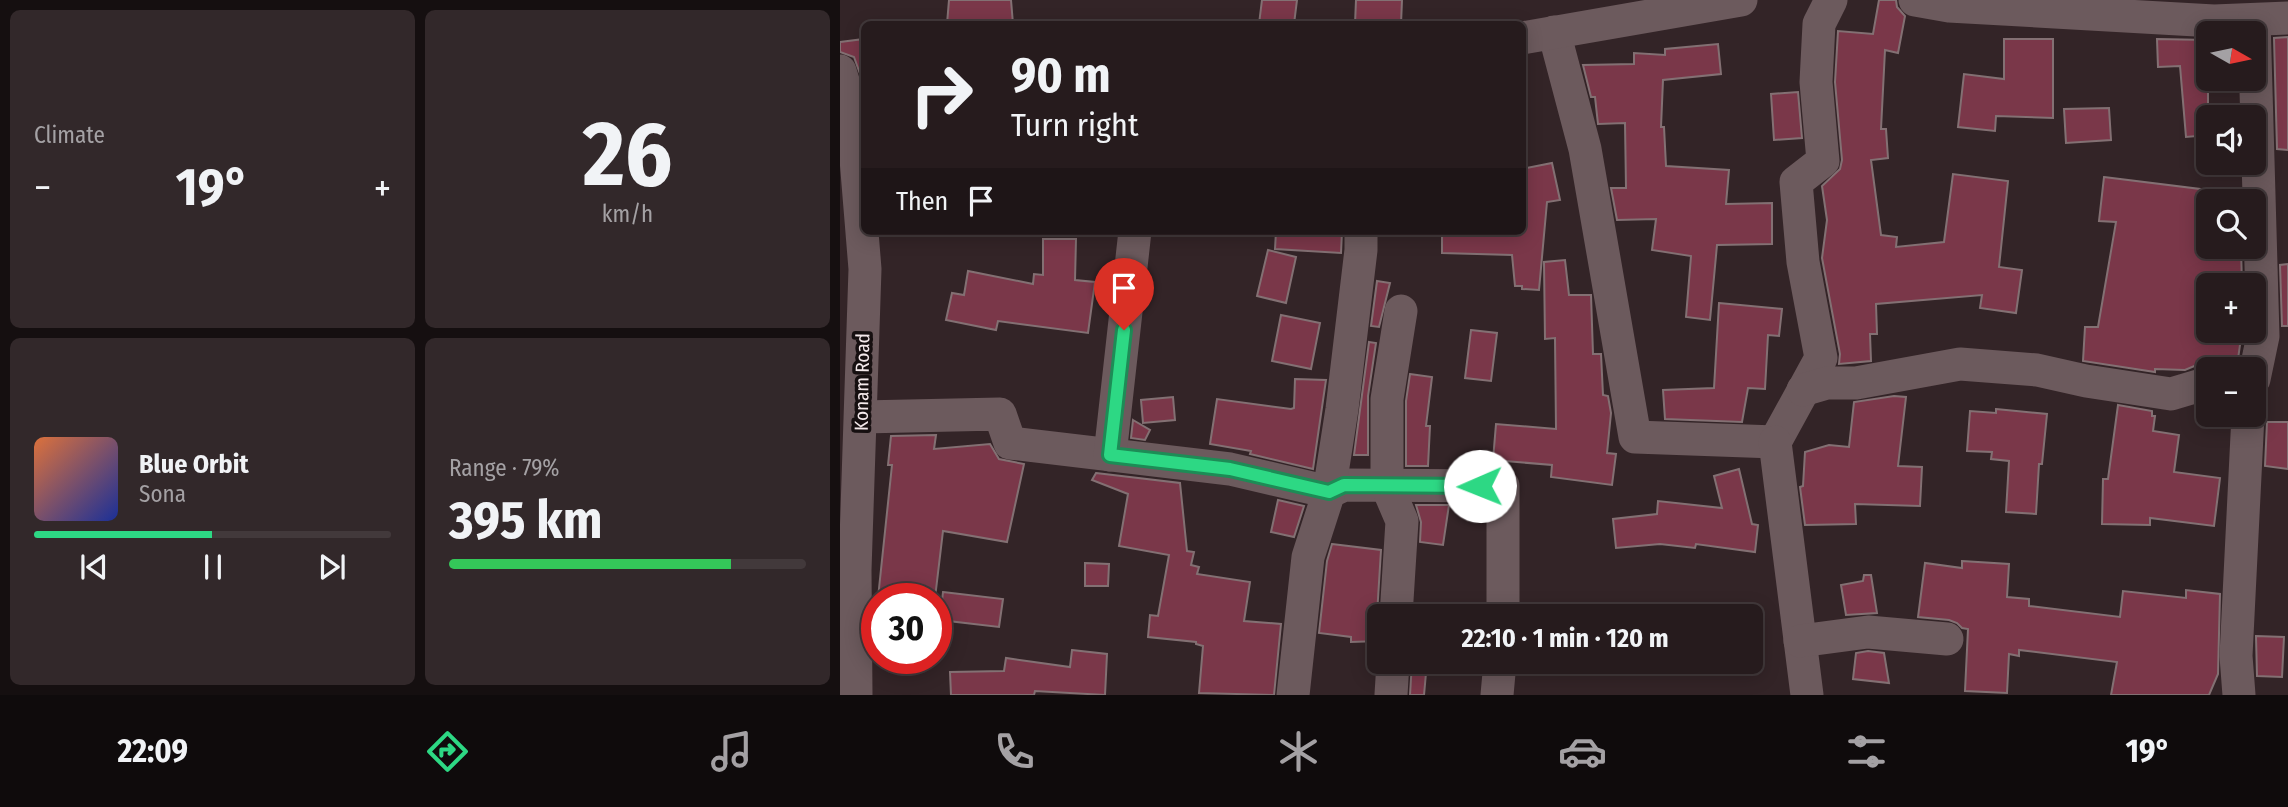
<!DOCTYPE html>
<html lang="en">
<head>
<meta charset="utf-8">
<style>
  body { margin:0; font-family:"Fira Sans Condensed",sans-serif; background:#32282a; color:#f1f3f6; height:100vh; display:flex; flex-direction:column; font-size:26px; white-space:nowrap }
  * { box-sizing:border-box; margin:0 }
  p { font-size:23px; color:#a4a1a4 }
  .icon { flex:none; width:38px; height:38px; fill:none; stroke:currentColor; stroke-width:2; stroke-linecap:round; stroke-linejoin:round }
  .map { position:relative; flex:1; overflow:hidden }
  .details { display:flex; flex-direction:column; gap:10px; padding:10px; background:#150f10; width:840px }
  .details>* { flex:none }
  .banner { position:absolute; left:21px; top:21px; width:665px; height:214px; border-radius:10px; box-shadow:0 4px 18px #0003,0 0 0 2px #42393b; background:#261b1d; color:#f1f3f6; overflow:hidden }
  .needle { width:46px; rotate:99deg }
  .buttons { position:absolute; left:1356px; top:21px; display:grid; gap:14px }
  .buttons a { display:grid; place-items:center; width:70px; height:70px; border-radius:10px; background:#261b1d; box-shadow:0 4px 18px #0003,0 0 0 2px #42393b; font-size:35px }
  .speed { position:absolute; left:21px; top:583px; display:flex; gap:14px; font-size:35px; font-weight:700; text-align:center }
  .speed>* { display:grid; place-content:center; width:91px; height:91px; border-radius:50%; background:#261b1d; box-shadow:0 4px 18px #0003,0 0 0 2px #42393b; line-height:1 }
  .speed .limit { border:10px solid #d22; background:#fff; color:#111 }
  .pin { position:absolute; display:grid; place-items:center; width:60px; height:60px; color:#fff; margin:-72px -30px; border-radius:50% 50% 50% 0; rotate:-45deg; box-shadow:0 0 7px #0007 }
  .pin .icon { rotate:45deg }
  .me { position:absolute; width:77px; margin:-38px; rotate:269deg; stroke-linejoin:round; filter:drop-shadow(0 0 5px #0008) }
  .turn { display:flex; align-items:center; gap:24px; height:147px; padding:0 35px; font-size:32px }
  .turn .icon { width:91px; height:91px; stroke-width:2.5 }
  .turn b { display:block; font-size:49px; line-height:60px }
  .then { display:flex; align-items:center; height:66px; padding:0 35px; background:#0003; gap:14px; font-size:26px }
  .big { font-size:52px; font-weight:700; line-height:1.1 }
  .details .tile { flex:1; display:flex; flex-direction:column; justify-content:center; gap:10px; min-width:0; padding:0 24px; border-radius:10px; background:#32282a }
  .details .dial { align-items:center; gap:0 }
  .dial b { font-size:91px; line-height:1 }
  .song { display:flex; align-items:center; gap:21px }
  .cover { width:84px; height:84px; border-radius:10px; background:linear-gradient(135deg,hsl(20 70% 55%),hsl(230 70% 35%)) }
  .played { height:7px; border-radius:4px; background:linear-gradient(90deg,#2dd884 50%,#42393b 50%) }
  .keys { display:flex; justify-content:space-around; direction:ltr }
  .heat { display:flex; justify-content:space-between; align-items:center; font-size:38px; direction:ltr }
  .charge { height:10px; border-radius:5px; background:linear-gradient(90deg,#34c759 79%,#42393b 0) }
  .details .tiles { flex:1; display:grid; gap:10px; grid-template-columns:repeat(2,1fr) }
  .trip { position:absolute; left:527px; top:604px; width:396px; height:70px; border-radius:10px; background:#261b1d; box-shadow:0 4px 18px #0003,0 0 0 2px #42393b; font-weight:700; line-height:70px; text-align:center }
  .dock { display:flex; height:112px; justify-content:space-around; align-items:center; background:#0f0b0c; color:#a4a1a4 }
  .dock .icon { width:49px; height:49px }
  .dock .on { color:#2dd884 }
  .dock b { font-size:32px; color:#f1f3f6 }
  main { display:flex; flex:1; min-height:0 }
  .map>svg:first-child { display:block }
  .building { fill:#7a3749; stroke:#837073; stroke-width:2 }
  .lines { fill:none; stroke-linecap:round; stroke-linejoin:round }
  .minor { stroke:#6c5a5d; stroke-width:33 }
  .route-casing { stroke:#1d8c56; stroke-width:18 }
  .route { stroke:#2dd884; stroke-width:12 }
  .labels { text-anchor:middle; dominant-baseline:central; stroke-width:7; stroke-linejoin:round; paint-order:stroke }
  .street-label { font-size:19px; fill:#f4e9eb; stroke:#160f10 }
</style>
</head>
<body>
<main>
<section class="details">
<div class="tiles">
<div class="tile"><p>Climate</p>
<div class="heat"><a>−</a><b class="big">19°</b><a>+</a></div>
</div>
<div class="tile dial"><b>26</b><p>km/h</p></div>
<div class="tile">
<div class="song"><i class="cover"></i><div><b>Blue Orbit</b><p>Sona</p></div></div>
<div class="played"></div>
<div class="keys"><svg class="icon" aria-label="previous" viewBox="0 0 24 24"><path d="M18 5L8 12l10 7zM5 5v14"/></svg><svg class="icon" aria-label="pause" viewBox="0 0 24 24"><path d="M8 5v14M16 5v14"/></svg><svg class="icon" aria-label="next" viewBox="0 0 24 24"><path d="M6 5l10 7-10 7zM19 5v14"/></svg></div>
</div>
<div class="tile"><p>Range · 79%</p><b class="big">395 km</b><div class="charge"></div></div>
</div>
</section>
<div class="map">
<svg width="1448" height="695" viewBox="0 0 1448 695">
  <rect width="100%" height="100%" fill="#332427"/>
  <!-- building -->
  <g class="building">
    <path d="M109 0H171L173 24H107Z"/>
    <path d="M422 0H457L454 24H419Z"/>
    <path d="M516 0H562L561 24H515Z"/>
    <path d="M1039 0H1056L1057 7 1065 16 1058 53 1045 50 1041 129H1046L1048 158 1031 160 1041 235 1057 237 1056 247 1104 242 1113 174 1168 181 1159 267 1182 270 1176 313 1140 308 1142 295 1036 304 1037 334H1030L1031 361 999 364 1000 354 982 258 987 220 982 186 1000 169 1002 160 995 82 998 31 1033 34Z"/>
    <path d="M1448 37V150L1437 149 1434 38Z"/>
    <path d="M24 39V85L14 57 0 52V42Z"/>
    <path d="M1164 39H1213V118L1156 116 1155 131 1118 127 1124 74 1164 79Z"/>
    <path d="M1317 39 1368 40V135L1346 137 1340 66 1318 67Z"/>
    <path d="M878 44 881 74 823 80 821 127H824L826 166 889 170 886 204 932 203V244L877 245 870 320 846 317 851 256 812 250 816 219 777 220 771 188H786L785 123 758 124 755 97H751L743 65 794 64V53L825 55V49Z"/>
    <path d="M958 92 962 138 934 140 931 94Z"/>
    <path d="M1269 108 1271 140 1226 143 1224 109Z"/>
    <path d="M712 163 720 200 707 202 699 290 682 289V286H675L672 255 602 253V231H682V169Z"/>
    <path d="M1264 177 1368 190V247L1401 248 1402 285H1368V331H1402L1397 366 1359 364 1345 370 1315 369V372L1243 361 1245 327H1258L1276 222 1259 221Z"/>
    <path d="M436 231H502L501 253 435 249Z"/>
    <path d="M203 239H236L235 280 255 282 248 333 158 321 156 330 106 320 112 293 124 295 128 271 193 284 194 274 203 275Z"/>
    <path d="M428 250 456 257 446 303 417 296Z"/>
    <path d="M725 260 729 295H751L753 354H761L763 395 768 396 771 413 767 453 776 454 772 485 711 477 712 465 653 460 656 424 716 429 715 338 705 339 704 262Z"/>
    <path d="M1448 264V326H1442L1440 265Z"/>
    <path d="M537 281 550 283 539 327 531 326Z"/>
    <path d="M879 303 942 309 939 336 928 335 925 389 908 388 902 422 825 419 823 390 874 388Z"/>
    <path d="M441 315 480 323 471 369 432 361Z"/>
    <path d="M631 330 657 333 651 381 625 378Z"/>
    <path d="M529 342 536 343 528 396V455H514Z"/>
    <path d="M570 374 592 377 586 426H590L588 466H566V401Z"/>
    <path d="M455 379 486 380 473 469 410 454 411 451 370 444 377 399 451 409 454 408Z"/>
    <path d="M1054 396 1066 397 1058 466 1082 467 1080 506 1015 504 1016 524 965 525 960 487 963 486 965 452 989 445 1009 447 1014 402Z"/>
    <path d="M333 397 335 420 303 423 301 400Z"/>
    <path d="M1278 405 1312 411V416H1315L1313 431 1339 435 1334 472 1380 478 1374 526 1310 518V525L1262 524 1263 479H1268Z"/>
    <path d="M1156 409 1207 414 1202 464H1199L1196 514 1166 512 1169 461 1151 459 1152 452 1127 451 1130 411 1156 413Z"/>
    <path d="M293 420 310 430 305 440 291 438Z"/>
    <path d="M1427 422H1448V469L1425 466Z"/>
    <path d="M96 435 94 449 150 444 159 459 184 464 167 542 103 531 95 598H38L52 465H48L51 436Z"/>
    <path d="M899 469 912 524 918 525 915 552 856 544 855 548 820 544 776 548 773 519 817 514 818 501 882 508 874 476Z"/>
    <path d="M256 473 340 483 347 551 354 552 351 565 359 567 357 574 410 582 404 621 441 624 434 695 359 693 363 646 356 644V642L308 637 310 615 318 616 329 555 279 546 288 494 252 480Z"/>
    <path d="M438 500 464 506 454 537 431 532Z"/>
    <path d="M576 505H609L603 545 580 542 581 522Z"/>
    <path d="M492 544 541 550 537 615 539 641 511 642V637L479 633 487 561Z"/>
    <path d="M1122 561 1169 564 1167 597 1189 599V606L1280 617 1283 591 1346 598V590L1380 594 1378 674 1369 695H1271L1277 662 1179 650V656L1169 654 1167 693 1125 691 1128 629 1122 628 1117 623 1109 620 1078 617 1085 563 1122 568Z"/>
    <path d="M245 563 269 564 268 586H245Z"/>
    <path d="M1024 575H1031L1037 613 1006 615 1001 585 1023 581Z"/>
    <path d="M103 592 163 599 159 627 100 620Z"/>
    <path d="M1416 636 1444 637 1442 677 1417 676Z"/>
    <path d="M232 650 267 654 265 695 195 691 194 695H111L110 672 164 671 166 658 230 667Z"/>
    <path d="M1028 651 1044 653 1049 683 1013 679 1016 653Z"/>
    <path d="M572 662H587L584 695H570Z"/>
  </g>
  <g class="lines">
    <!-- minor -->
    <g class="minor">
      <path d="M1075 0 1109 6 1374 21 1448 18"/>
      <path d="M714 32 745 149 795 437 935 442 981 358 963 262 956 182 983 161 976 82 979 24 991 0"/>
      <path d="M682 38 901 0"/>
      <path d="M0 71 12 110 25 269 15 570 16 695"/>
      <path d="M1414 379 1423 336 1414 20"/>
      <path d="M963 390 987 383H1016L1120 364 1197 370 1246 381 1331 394 1368 383"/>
      <path d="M22 417 160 414 170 443 390 469 489 492 504 485 663 486V616"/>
      <path d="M935 442 967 695"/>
      <path d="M270 455 295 231"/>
      <path d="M556 616 562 521 547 486V399L561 311"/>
      <path d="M960 641 1028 632 1107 639"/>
      <path d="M453 695 468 557 489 492 502 409 521 250V231"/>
      <path d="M551 695 553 662"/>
      <path d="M657 695 660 662"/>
      <path d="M1399 695 1396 656 1408 415"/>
    </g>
  </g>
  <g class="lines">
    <defs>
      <path id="route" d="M284 330 270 455 390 469 489 492 504 485 640 486"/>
    </defs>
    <!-- route casing -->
    <use href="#route" class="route-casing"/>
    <!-- route -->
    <use href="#route" class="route"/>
  </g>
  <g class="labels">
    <!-- street labels -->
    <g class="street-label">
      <text transform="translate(22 382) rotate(-89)">Konam Road</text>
    </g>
  </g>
</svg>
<div class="buttons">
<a><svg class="needle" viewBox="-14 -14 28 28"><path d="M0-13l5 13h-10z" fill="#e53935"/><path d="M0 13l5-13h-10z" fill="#a4a1a4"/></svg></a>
<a><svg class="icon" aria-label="sound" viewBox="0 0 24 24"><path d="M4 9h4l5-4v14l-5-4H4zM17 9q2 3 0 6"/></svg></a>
<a><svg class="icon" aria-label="search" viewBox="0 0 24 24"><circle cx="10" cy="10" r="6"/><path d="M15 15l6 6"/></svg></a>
<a>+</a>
<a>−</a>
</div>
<div class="speed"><div class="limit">30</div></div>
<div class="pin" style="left:284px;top:330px;background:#d93025"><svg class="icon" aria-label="arrive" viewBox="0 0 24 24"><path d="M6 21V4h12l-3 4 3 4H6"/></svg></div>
<svg class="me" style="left:640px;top:486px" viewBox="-20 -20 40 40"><circle r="19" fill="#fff"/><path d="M0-13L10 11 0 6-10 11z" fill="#2dd884"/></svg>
<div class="trip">22:10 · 1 min · 120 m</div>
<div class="banner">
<div class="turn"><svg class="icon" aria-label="right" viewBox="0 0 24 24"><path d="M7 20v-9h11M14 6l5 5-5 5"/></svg><div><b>90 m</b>Turn right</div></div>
<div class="then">Then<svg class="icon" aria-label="arrive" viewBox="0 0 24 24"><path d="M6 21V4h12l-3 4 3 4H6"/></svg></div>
</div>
</div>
</main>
<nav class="dock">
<b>22:09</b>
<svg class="icon on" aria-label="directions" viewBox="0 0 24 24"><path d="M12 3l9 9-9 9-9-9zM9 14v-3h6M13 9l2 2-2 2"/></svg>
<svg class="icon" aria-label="music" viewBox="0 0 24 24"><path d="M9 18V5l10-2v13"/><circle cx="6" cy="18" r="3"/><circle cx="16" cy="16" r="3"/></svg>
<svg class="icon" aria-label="phone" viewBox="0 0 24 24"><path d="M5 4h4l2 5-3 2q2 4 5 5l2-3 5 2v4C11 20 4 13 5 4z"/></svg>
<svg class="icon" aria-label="climate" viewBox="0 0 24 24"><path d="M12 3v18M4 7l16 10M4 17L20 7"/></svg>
<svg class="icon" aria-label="car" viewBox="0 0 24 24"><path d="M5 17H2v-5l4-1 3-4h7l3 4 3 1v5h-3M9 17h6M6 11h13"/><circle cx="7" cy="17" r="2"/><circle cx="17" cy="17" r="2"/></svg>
<svg class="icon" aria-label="filters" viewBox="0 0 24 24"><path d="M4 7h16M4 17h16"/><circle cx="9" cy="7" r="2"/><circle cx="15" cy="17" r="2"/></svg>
<b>19°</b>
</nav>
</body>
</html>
